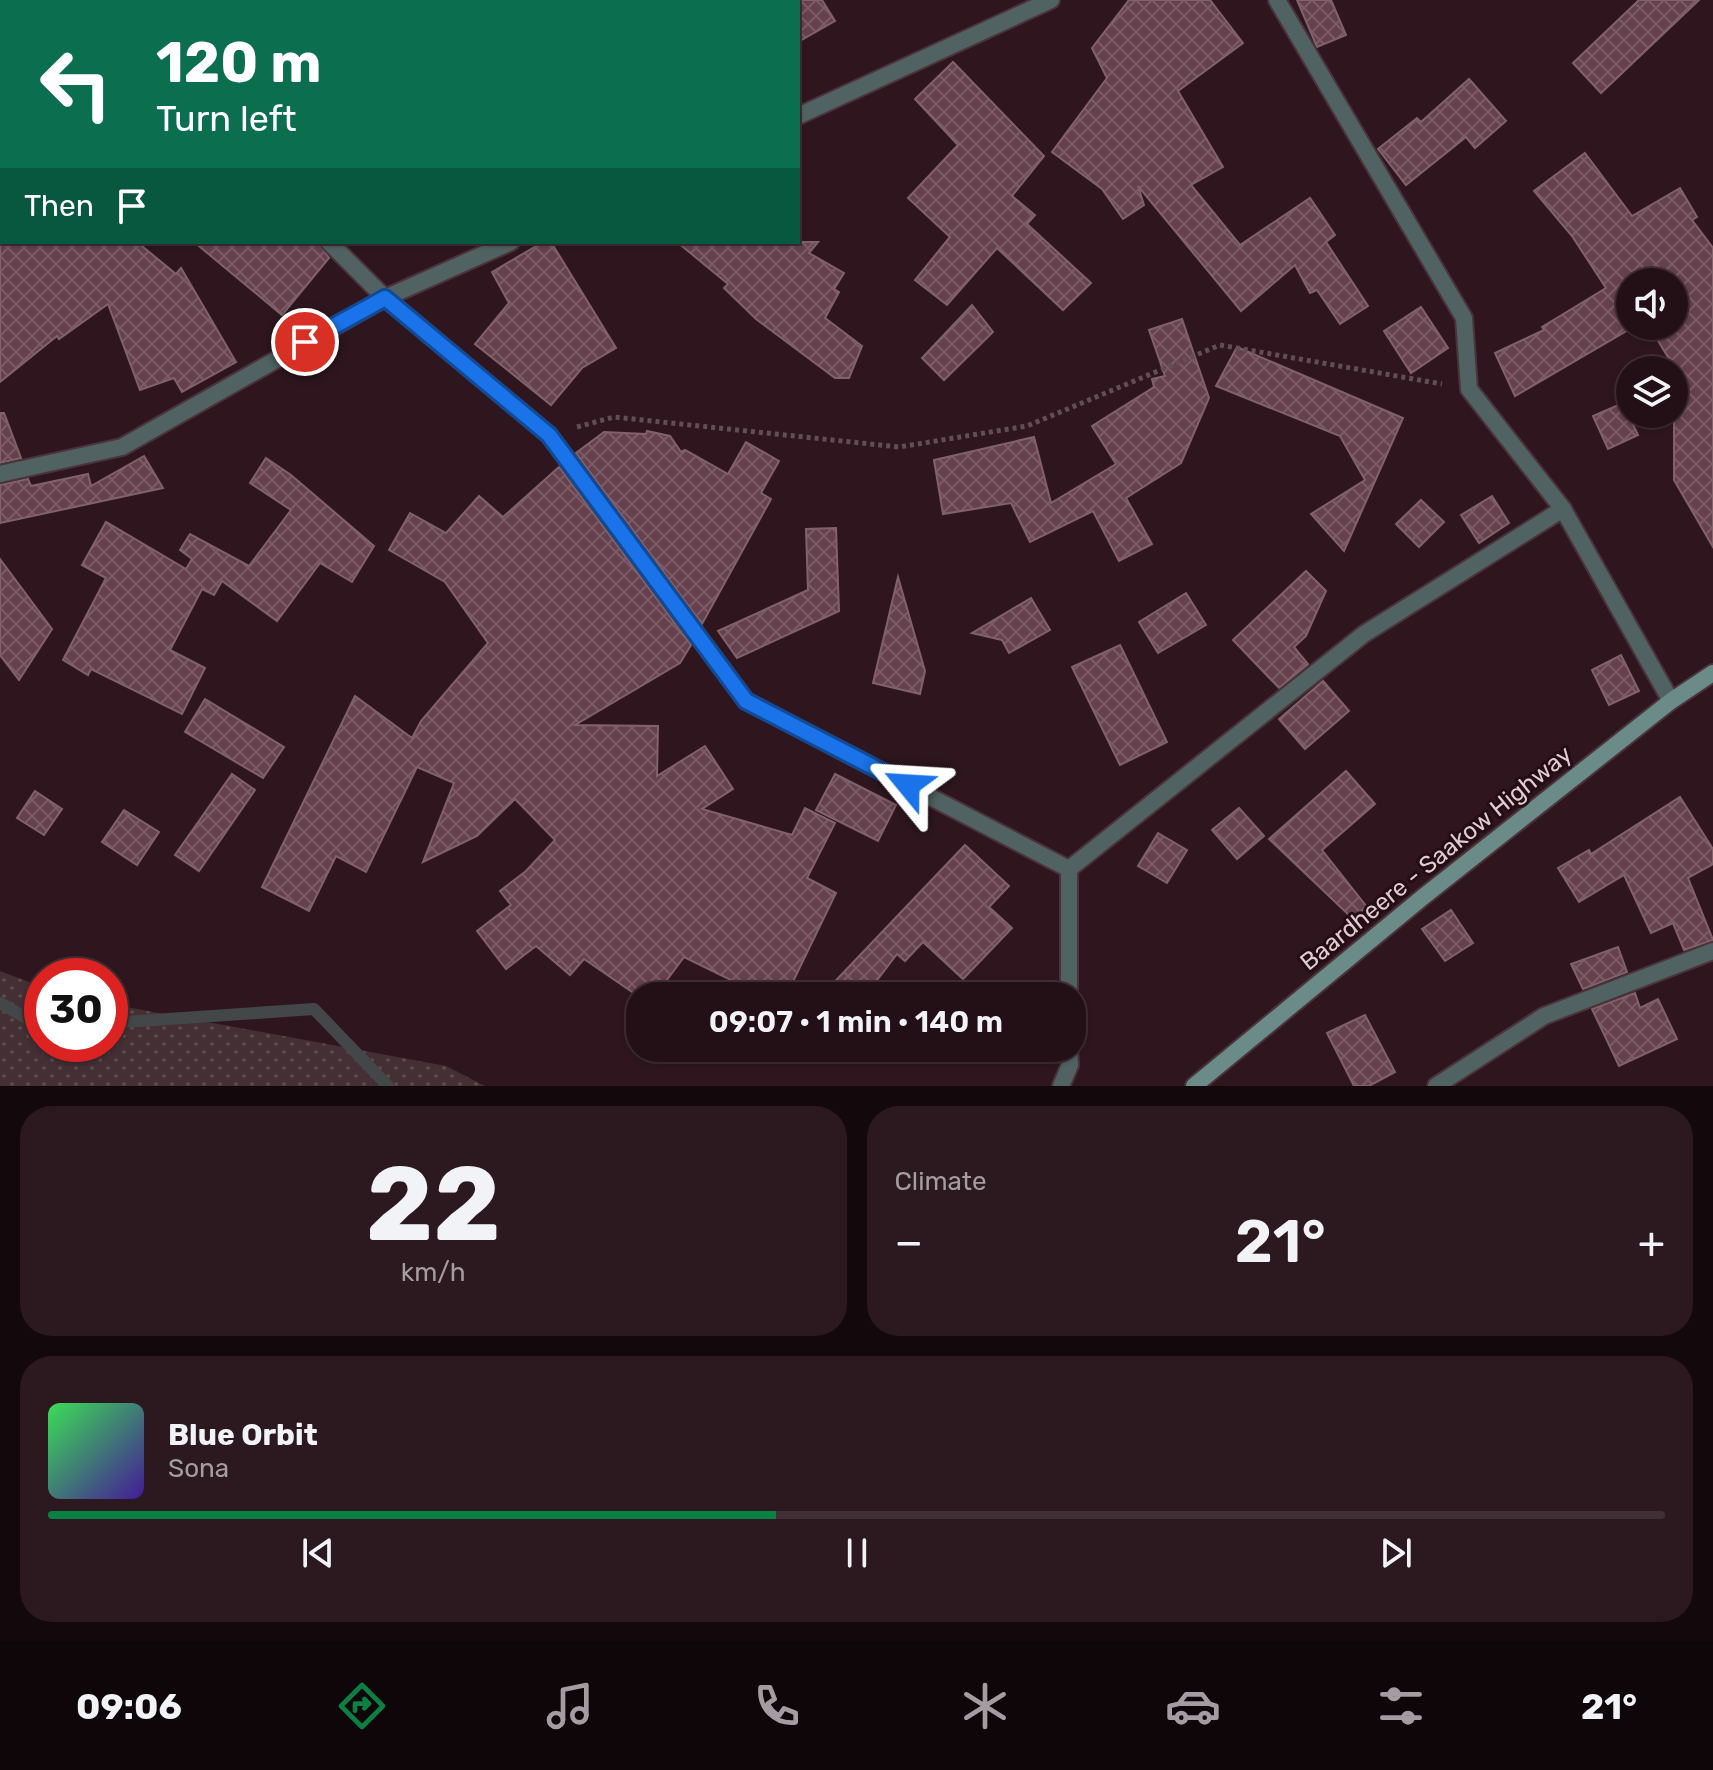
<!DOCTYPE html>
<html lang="en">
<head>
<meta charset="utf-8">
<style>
  body { margin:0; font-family:Rubik,sans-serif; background:#2b191f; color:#f1f3f6; height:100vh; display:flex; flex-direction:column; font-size:30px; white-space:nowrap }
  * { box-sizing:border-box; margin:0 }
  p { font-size:26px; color:#a39da1 }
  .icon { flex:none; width:44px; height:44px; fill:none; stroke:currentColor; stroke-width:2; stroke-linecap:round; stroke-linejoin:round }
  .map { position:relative; height:1086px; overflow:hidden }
  .drawer { display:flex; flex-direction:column; gap:20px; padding:20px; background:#13090c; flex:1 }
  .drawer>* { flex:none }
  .banner { position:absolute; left:0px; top:0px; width:800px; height:244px; box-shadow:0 2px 6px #0004,0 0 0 2px #403035; background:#0b6e4f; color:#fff; overflow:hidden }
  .controls { position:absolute; left:1616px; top:268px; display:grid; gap:16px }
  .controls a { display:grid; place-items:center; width:72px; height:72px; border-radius:50%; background:#231016; box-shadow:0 2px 6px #0004,0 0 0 2px #403035; font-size:40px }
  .speed { position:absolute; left:24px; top:958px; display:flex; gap:16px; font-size:40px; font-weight:700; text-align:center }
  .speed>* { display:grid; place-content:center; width:104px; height:104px; border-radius:50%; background:#231016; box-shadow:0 2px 6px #0004,0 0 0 2px #403035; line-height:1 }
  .speed .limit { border:12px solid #d22; background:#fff; color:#111 }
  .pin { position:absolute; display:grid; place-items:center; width:68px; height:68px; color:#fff; margin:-34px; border:4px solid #fff; border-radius:50%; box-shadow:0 2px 8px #0007 }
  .me { position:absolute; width:88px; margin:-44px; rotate:297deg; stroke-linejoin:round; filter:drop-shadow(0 0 6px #0008) }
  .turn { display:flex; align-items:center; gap:28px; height:168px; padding:0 24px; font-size:36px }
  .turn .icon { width:104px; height:104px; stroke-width:2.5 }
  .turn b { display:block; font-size:56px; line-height:68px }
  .then { display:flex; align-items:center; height:76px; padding:0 24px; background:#0003; gap:16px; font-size:30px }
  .big { font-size:60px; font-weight:600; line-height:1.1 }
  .drawer .tile { flex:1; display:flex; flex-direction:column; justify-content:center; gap:12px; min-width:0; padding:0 28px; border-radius:32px; background:#2b191f }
  .drawer .dial { align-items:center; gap:0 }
  .dial b { font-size:104px; line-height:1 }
  .song { display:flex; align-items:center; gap:24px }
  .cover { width:96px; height:96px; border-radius:12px; background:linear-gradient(135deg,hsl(130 70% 55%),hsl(260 70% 35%)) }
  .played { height:8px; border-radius:4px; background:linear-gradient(90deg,#0b8043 45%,#403035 45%) }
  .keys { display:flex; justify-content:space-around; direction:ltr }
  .heat { display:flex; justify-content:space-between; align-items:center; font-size:44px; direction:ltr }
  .drawer .tiles { flex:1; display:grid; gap:20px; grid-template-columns:1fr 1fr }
  .tile:last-child { grid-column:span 2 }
  .trip { position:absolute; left:626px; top:982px; width:460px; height:80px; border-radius:32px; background:#231016; box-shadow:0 2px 6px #0004,0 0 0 2px #403035; font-weight:600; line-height:80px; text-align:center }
  .dock { display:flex; height:128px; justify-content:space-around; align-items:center; background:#0e0609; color:#a39da1 }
  .dock .icon { width:56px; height:56px }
  .dock .active { color:#0b8043 }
  .dock b { font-size:36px; color:#f1f3f6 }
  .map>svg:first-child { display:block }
  .green { fill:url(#green-dots) }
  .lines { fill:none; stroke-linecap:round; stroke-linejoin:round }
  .stream { stroke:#434748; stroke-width:12 }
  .building { fill:url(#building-cross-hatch); stroke:#80626b; stroke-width:2 }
  .street-casing { stroke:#4b333b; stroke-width:20 }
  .secondary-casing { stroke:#4b333b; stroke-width:20 }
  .path { stroke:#644d54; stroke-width:5; stroke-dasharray:4 4; stroke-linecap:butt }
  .street { stroke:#506362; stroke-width:16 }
  .secondary { stroke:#6a8b88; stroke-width:16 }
  .route-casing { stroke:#114b97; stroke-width:20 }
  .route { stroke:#1a73e8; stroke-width:14 }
  .labels { text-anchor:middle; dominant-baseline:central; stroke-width:6; stroke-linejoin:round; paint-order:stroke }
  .street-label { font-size:24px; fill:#deccd1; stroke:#240d15 }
</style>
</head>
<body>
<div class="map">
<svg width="1713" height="1086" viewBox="0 0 1713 1086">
  <defs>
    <pattern id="green-dots" width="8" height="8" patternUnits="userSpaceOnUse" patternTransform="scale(2)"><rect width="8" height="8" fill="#442f35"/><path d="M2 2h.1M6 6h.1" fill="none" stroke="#5f4c51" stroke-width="1.8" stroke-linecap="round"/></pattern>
    <pattern id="building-cross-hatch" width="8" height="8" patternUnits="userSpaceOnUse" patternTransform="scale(2)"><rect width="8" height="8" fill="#66414d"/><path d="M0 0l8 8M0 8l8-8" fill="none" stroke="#7b5b66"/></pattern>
  </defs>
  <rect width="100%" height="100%" fill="#2f161e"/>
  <!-- green -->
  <path class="green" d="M0 971 42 987V1044H110V1004L446 1066 485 1086H0Z"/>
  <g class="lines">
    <!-- stream -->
    <g class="stream">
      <path d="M0 1003 42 1027"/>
      <path d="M110 1023 314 1009 388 1086"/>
    </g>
  </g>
  <!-- building -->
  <g class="building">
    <path d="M798 0H822L835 21 798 42Z"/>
    <path d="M1129 0H1210L1243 43 1178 91 1223 167 1191 185 1240 245 1310 198 1335 235 1326 242 1368 306 1340 324 1317 290 1310 293 1295 265 1241 311 1138 186 1144 205 1123 219 1102 189 1052 152 1107 78 1092 48Z"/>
    <path d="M1297 0H1331L1346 35 1317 47Z"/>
    <path d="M1639 0H1699L1601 93 1573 63Z"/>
    <path d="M953 62 1044 156 1012 196 1035 215 1027 224 1091 283 1063 310 997 248 947 305 915 280 950 237 908 198 958 145 915 99Z"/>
    <path d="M1469 79 1506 121 1475 148 1466 137 1406 185 1378 149 1417 118 1421 122Z"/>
    <path d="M1585 153 1632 216 1680 188 1697 217 1692 220 1713 248V547L1674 480V367L1649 326H1674V282H1630V326H1635L1515 396 1495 353 1544 330 1542 327 1606 288 1572 236 1534 191Z"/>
    <path d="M0 242H137L176 274 181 268 236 362 182 392 174 378 140 390 108 304 59 339 57 336 0 382Z"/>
    <path d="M194 242H318L329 258 282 315Z"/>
    <path d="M543 242H551L616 348 582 368 551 405 475 344 509 303 492 272Z"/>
    <path d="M677 242H818L809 253 844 273 834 289 839 292 825 318 862 346 849 378H835L756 319 724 288 728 284Z"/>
    <path d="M972 305 993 332 944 380 922 358Z"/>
    <path d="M1421 307 1448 348 1411 373 1384 331Z"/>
    <path d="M1182 319 1209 398 1181 463 1126 498 1152 544 1119 561 1093 511 1030 542 1011 503 943 514 934 460 1034 437 1051 503 1116 464 1092 426 1154 387 1152 379 1165 376 1149 330Z"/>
    <path d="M1237 347 1403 418 1344 551 1311 514 1365 480 1340 436 1216 386Z"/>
    <path d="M1623 403 1638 435 1608 449 1593 416Z"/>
    <path d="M0 413H4L21 458 0 463Z"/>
    <path d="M647 431 670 436 681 452 685 450 728 474 746 442 779 461 761 493 771 499 702 624 576 453 604 432 646 434Z"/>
    <path d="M144 456 163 488 0 523V485L28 479 31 486 88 474 91 486Z"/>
    <path d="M266 458 291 475 374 546 352 582 320 563 277 621 222 581 214 595 202 589 170 650 205 668 182 714 91 669 88 675 63 660 106 578 82 565 106 522 186 569 192 559 180 550 190 534 249 566 291 510 250 483Z"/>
    <path d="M559 467 691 645 680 663 575 725 658 726 657 776 705 746 733 789 702 809 792 835 805 808 835 823 807 878 836 893 786 996H767L745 982 743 986 684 957 655 996H638L584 959 570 975 536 946 506 969 477 931 511 905 500 891 526 871 555 840 515 799 477 836 423 862 454 783 417 767 366 872 336 856 309 911 262 887 355 696 412 738 421 721 488 643 445 582 389 550 410 513 446 533 479 496 503 517Z"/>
    <path d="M1492 496 1509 523 1479 543 1461 515Z"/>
    <path d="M1421 500 1444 522 1419 547 1396 524Z"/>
    <path d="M836 528 839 611 737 658 718 631 808 590 806 529Z"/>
    <path d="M0 559 52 629 19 680 0 655Z"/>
    <path d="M1306 571 1326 591 1306 636 1294 647 1308 664 1279 688 1233 640Z"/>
    <path d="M898 577 925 671 920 694 873 683Z"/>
    <path d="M1186 593 1206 625 1158 653 1139 622Z"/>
    <path d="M1031 598 1050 630 1009 653 1002 640 972 633Z"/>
    <path d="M1120 645 1167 742 1120 765 1072 667Z"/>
    <path d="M1621 655 1639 691 1609 705 1592 670Z"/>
    <path d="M1323 681 1349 711 1305 749 1279 719Z"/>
    <path d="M205 699 284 747 263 778 185 732Z"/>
    <path d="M1346 771 1375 804 1322 850 1367 907 1353 919 1269 839Z"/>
    <path d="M232 774 255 790 199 871 175 855Z"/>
    <path d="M835 774 896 805 878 841 816 810Z"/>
    <path d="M35 791 62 809 44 835 17 818Z"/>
    <path d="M1680 797 1713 849V864L1688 878 1713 940 1684 950 1673 923 1651 933 1624 875 1579 902 1558 868 1589 850 1591 854Z"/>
    <path d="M1239 808 1264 836 1237 859 1212 830Z"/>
    <path d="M124 810 159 832 137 865 102 842Z"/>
    <path d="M1158 833 1187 850 1167 883 1138 866Z"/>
    <path d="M965 845 1009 886 989 907 1012 928 963 979 923 942 905 961 897 954 865 996H821Z"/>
    <path d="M1451 910 1473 943 1445 961 1422 929Z"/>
    <path d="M1618 947 1627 972 1583 989 1571 964Z"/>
    <path d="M1635 993 1640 1008 1658 999 1677 1039 1619 1066 1592 1009Z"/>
    <path d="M1365 1015 1395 1072 1369 1086H1354L1327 1033Z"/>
  </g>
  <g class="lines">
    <defs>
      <g id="street">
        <path d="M1277 0 1464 318 1469 389 1563 509 1671 701"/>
        <path d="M798 116 1051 0"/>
        <path d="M329 242 385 298 549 435 746 701 1069 869"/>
        <path d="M0 474 122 447 385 298 511 242"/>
        <path d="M1069 996V869L1364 634 1563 509"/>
        <path d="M1061 1086 1070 1065 1069 1048"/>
        <path d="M1436 1086 1544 1016 1713 951"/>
      </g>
      <path id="secondary" d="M1194 1086 1423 897 1671 701 1713 673"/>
    </defs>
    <!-- street casing -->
    <use href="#street" class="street-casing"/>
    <!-- secondary casing -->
    <use href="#secondary" class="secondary-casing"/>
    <!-- path -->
    <g class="path">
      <path d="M498 2 501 0"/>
      <path d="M0 182H2"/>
      <path d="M577 427 614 417 899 447 1027 426 1220 345 1442 384"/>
    </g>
    <!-- street -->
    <use href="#street" class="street"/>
    <!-- secondary -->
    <use href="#secondary" class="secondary"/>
  </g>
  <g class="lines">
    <defs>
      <path id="route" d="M305 342 385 298 549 435 746 701 908 785"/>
    </defs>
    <!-- route casing -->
    <use href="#route" class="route-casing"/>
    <!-- route -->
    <use href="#route" class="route"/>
  </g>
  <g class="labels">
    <!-- street labels -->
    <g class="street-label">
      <text transform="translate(1436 858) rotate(-39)">Baardheere - Saakow Highway</text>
    </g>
  </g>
</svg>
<div class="controls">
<a><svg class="icon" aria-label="sound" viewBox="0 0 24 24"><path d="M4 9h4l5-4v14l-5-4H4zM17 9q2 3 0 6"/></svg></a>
<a><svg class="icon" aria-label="layers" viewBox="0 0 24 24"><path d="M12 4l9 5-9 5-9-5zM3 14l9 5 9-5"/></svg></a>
</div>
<div class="speed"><div class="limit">30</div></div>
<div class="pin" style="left:305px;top:342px;background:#d93025"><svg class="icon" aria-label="arrive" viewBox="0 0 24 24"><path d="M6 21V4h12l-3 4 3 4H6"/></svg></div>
<svg class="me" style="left:908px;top:785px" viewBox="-20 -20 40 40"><path d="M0-17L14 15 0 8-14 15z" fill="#1a73e8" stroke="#fff" stroke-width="4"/></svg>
<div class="trip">09:07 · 1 min · 140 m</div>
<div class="banner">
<div class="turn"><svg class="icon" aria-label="left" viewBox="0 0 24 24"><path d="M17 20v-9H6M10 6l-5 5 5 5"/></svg><div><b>120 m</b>Turn left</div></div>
<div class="then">Then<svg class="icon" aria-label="arrive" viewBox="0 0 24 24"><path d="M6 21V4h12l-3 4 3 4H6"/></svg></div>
</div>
</div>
<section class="drawer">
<div class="tiles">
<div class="tile dial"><b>22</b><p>km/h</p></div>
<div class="tile"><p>Climate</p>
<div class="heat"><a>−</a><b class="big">21°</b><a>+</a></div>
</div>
<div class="tile">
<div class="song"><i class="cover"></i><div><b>Blue Orbit</b><p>Sona</p></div></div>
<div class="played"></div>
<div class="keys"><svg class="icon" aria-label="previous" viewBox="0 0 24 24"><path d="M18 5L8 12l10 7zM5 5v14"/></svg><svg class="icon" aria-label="pause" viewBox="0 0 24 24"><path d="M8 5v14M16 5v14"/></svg><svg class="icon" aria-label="next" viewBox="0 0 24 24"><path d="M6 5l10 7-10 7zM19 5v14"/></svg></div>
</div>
</div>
</section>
<nav class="dock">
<b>09:06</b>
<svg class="icon active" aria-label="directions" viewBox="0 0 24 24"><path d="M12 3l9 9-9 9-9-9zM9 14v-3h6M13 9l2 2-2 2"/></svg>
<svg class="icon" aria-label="music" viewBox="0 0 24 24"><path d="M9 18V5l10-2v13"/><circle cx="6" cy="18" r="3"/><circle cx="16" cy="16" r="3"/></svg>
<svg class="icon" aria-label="phone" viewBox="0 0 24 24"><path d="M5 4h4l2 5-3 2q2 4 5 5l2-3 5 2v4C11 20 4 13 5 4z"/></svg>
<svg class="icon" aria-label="climate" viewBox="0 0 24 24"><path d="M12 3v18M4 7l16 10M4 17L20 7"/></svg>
<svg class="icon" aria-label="car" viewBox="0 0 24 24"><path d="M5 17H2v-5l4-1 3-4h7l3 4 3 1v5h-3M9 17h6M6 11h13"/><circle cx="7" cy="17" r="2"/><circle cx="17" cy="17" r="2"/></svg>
<svg class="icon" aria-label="filters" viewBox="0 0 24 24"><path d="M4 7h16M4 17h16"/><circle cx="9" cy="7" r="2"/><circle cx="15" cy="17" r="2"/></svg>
<b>21°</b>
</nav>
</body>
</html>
